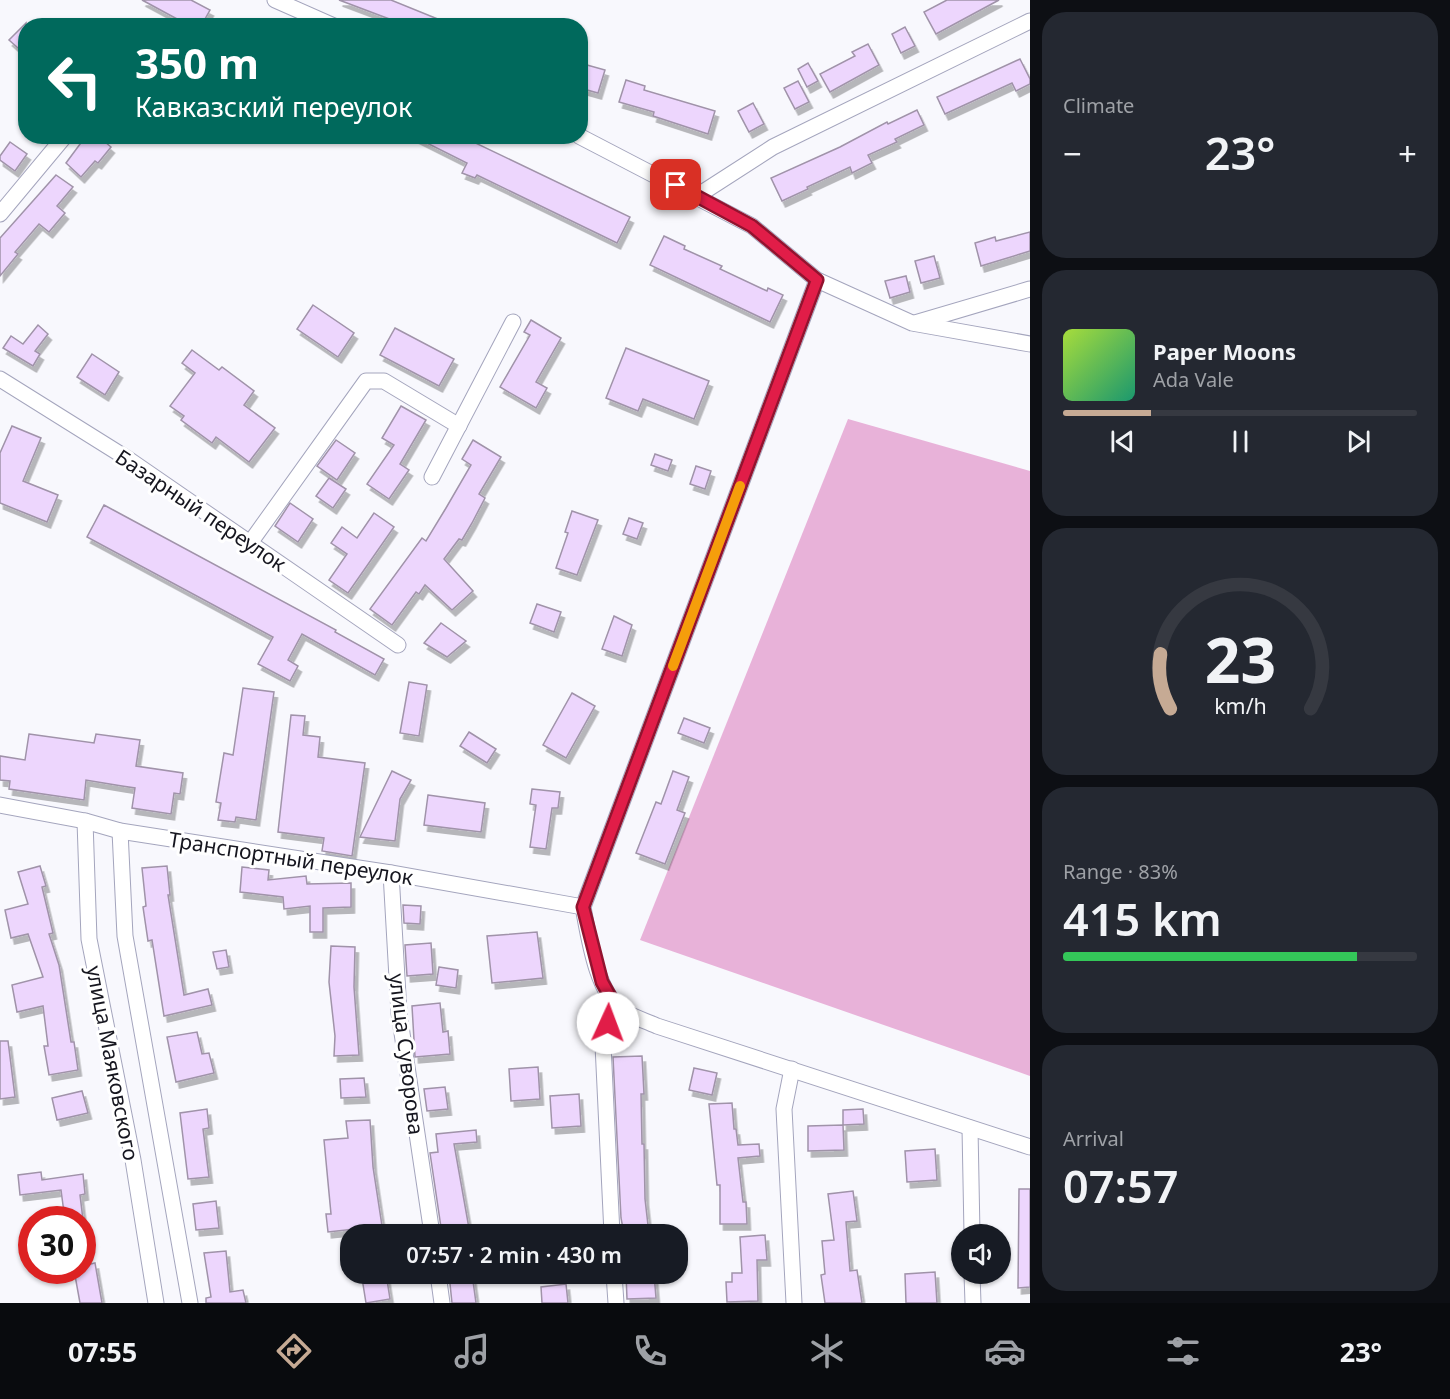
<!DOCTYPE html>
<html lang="en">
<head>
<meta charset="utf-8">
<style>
  body { margin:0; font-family:"Noto Sans",sans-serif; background:#242831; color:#f1f3f6; height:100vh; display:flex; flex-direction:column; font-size:22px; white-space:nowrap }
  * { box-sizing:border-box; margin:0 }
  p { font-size:20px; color:#9ea1a6 }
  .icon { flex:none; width:33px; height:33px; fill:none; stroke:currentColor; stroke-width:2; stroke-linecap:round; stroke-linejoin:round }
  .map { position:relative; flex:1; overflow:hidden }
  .side { display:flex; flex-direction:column; gap:12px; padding:12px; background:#0d0f14; width:420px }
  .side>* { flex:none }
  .guide { position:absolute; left:18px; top:18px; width:570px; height:126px; border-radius:24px; box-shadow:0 2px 4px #0004; background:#00695c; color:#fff; overflow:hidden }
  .controls { position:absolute; left:951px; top:1224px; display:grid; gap:12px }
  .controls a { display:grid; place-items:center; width:60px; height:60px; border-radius:50%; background:#171b24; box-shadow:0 2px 4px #0004; font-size:30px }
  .speed { position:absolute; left:18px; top:1206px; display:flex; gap:12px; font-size:30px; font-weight:700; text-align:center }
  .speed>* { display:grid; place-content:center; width:78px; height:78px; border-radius:50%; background:#171b24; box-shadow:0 2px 4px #0004; line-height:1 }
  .speed .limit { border:9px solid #d22; background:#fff; color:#111 }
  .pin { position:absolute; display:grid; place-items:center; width:51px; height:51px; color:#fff; margin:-26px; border-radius:12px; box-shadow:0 3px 9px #0006 }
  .me { position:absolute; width:66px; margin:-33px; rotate:2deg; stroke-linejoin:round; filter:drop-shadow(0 0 4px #0008) }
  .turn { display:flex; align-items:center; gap:21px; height:126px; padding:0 18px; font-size:27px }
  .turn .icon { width:78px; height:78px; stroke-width:2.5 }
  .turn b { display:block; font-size:42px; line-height:51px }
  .big { font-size:45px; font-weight:600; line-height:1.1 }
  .side .tile { flex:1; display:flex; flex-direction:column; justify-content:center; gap:9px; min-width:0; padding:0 21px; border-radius:24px; background:#242831 }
  .side .dial { align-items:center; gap:0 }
  .dial svg { height:156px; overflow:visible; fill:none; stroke:#363941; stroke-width:7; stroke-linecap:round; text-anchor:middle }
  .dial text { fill:#f1f3f6; stroke:none }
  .song { display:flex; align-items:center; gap:18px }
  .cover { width:72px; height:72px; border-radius:9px; background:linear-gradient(135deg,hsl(80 70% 55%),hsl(160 70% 35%)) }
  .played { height:6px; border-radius:3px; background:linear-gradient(90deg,#c6aa94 25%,#363941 25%) }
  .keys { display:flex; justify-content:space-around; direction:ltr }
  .heat { display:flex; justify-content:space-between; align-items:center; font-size:33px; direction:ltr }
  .charge { height:9px; border-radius:4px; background:linear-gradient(90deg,#34c759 83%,#363941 0) }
  .trip { position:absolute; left:340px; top:1224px; width:348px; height:60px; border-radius:24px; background:#171b24; box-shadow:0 2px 4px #0004; font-weight:600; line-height:60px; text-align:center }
  .tab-bar { display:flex; height:96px; justify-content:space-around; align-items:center; background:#090b0e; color:#9ea1a6 }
  .tab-bar .icon { width:42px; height:42px }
  .tab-bar .selected { color:#c6aa94 }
  .tab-bar b { font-size:27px; color:#f1f3f6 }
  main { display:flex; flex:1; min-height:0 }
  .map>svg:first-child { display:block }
  .green { fill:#e8b2d9 }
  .building { fill:#edd6fd; stroke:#a093a9; stroke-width:1.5; filter:url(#shadow) }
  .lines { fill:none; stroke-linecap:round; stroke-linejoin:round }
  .street-casing { stroke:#a4a5bd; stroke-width:17 }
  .street { stroke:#fff; stroke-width:15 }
  .route-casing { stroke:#92132f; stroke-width:15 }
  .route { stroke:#e11d48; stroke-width:10 }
  .slow { stroke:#f59e0b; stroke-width:10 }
  .labels { text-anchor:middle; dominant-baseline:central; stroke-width:6; stroke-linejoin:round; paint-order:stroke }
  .street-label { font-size:21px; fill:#16161f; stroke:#fff }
</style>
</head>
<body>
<main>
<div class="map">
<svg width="1030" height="1303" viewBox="0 0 1030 1303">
  <defs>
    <filter id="shadow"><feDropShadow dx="3.5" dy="6" stdDeviation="0" flood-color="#0004"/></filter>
  </defs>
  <rect width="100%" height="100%" fill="#f8f8fd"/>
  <!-- green -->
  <path class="green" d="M848 419 1030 471V1076L640 940Z"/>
  <!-- building -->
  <g class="building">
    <path d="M142 0H191L210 10 201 26H190Z"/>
    <path d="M339 0H391L455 26H408Z"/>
    <path d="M947 0H999L936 34 924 12Z"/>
    <path d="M26 23V55L9 40Z"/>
    <path d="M905 27 915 46 901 53 892 34Z"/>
    <path d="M868 44 879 65 830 92 820 74 855 56 852 52Z"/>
    <path d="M1020 59 1030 79V84L1016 91 1012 83 945 114 937 97Z"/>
    <path d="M808 63 818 81 807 87 798 69Z"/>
    <path d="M587 65 605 70 598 93 580 88Z"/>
    <path d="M626 80 645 86 644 90 715 111 708 134 653 116 654 112 619 102Z"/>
    <path d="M798 81 809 102 795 109 784 88Z"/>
    <path d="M753 103 764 124 749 132 738 111Z"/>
    <path d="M917 110 924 125 895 139 897 142 868 155 872 163 852 173 850 167 807 187 808 189 782 201 771 178 840 147 887 122 888 124Z"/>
    <path d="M86 136H98L111 147 98 163 95 161 81 177 66 163Z"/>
    <path d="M413 136H461L630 217 617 243 477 175 475 178 462 173 467 163Z"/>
    <path d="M10 142 27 154 15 171 0 160V156Z"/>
    <path d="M56 175 73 187 57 206 65 213 49 232 39 224 15 252 18 254 0 276V238Z"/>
    <path d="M1030 232V251L981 266 975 243 995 237 996 241Z"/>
    <path d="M664 236 685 246 684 249 722 266 720 269 767 291 768 288 783 295 770 322 650 265Z"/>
    <path d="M934 256 940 278 921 283 915 261Z"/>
    <path d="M906 276 910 292 890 298 885 281Z"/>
    <path d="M313 305 354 333 338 357 297 329Z"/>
    <path d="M531 320 561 338 536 382 547 388 536 408 500 387 530 335 524 332Z"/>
    <path d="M38 325 48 334 35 351 40 354 33 366 3 348 11 336 23 344Z"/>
    <path d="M395 328 454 359 439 386 380 355Z"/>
    <path d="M626 348 709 381 694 419 643 399 638 411 606 398Z"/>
    <path d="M192 350 219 370 222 367 254 391 244 405 275 428 249 462 216 437 212 443 181 420 184 416 170 406 195 373 182 363Z"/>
    <path d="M92 354 119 372 105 395 77 377Z"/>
    <path d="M401 406 426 420 400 464 409 470 389 499 367 484 394 445 382 438Z"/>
    <path d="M12 426 41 438 23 481 58 495 47 522 0 503V453Z"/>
    <path d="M336 440 355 453 337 480 317 466Z"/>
    <path d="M473 440 501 457 479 494 485 498 472 523 462 540 459 539 444 559 473 591 452 610 425 585 419 594 416 592 392 625 370 609 422 538 426 541 446 508 471 465 462 459Z"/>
    <path d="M655 454 672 460 668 471 651 465Z"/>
    <path d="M696 466 711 471 705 489 690 484Z"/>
    <path d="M329 478 346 489 333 508 316 496Z"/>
    <path d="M290 503 313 519 298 542 275 526Z"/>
    <path d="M104 505 336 630 335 632 384 659 375 675 302 634 288 660 298 666 290 681 258 664 273 637 87 537Z"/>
    <path d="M572 511 598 520 577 575 556 568 568 533 565 532Z"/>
    <path d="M374 513 394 527 348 593 329 580 347 554 331 543 342 527 357 538Z"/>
    <path d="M629 518 643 523 637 539 623 534Z"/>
    <path d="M537 604 561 612 554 632 530 623Z"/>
    <path d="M614 616 632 625 622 656 602 649Z"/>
    <path d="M441 623 466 641 447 657 424 643Z"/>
    <path d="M409 682 427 685 419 736 400 733Z"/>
    <path d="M243 688 274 692 256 820 236 817 235 822 218 820 221 803 216 802 224 753 233 755Z"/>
    <path d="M572 693 595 706 566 758 543 745Z"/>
    <path d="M291 715 305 716 303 735 320 737 318 757 365 763 352 856 322 851 324 838 278 832Z"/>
    <path d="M684 718 710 728 704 743 678 733Z"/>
    <path d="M469 732 496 749 487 763 460 746Z"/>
    <path d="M29 734 94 743 96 734 140 740 136 766 183 773 180 794 174 793 171 814 132 808 135 788 122 786 86 780 84 800 9 789 10 781 0 780V756L25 760Z"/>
    <path d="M392 771 411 780 400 799 395 841 360 837Z"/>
    <path d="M673 771 689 777 677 810 685 813 665 864 636 853 656 802 661 804Z"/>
    <path d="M532 789 560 792 558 808H552L546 849 530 847 536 805 530 804Z"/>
    <path d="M428 795 485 803 481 832 424 825Z"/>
    <path d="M40 866 46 886 42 887 53 933 49 934 59 965 71 1042H74L78 1070 49 1075 44 1046H48L43 1006 17 1012 12 985 43 977 28 934 11 938 5 910 28 904 18 872Z"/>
    <path d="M167 866 170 895H168L184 995 208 989 212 1005 164 1016 152 940 148 941 143 907 146 906 142 868Z"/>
    <path d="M242 867 269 870 268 880 306 876 307 884 351 883V907L323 908V932H310V906L284 909 283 897 240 892Z"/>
    <path d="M403 905 421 906 420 924 404 923Z"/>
    <path d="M537 932 543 978 492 983 487 936Z"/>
    <path d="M431 943 433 974 407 976 405 945Z"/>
    <path d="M331 946 355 947 354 987 359 1055 334 1056 335 1036 329 982Z"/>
    <path d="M226 950 229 967 217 969 213 952Z"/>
    <path d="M439 967 458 970 456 988 436 985Z"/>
    <path d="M440 1003 443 1032 448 1031 450 1054 415 1057 412 1006Z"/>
    <path d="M197 1032 202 1054 209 1053 214 1073 176 1082 167 1037Z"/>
    <path d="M0 1041H8L15 1097 0 1099Z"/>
    <path d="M642 1056 644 1094H641L642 1144H644L645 1199 649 1234H624L621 1218 613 1057Z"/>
    <path d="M538 1067 540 1099 511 1101 509 1069Z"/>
    <path d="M694 1068 717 1073 712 1095 689 1090Z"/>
    <path d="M364 1078 366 1097 341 1098 340 1079Z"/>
    <path d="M445 1087 448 1109 427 1111 424 1089Z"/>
    <path d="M82 1091 88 1113 57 1120 52 1098Z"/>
    <path d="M579 1094 581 1126 552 1128 550 1096Z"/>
    <path d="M732 1103 734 1129H736L738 1145 759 1144 760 1156 738 1158 743 1202H746L747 1224H720V1185H717L709 1104Z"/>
    <path d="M207 1109 209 1128 203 1129 209 1177 188 1179 180 1113Z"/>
    <path d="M863 1109 864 1124 843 1125V1110Z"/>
    <path d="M370 1120 373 1167 382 1226 328 1232 326 1214H331L324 1140 348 1138 346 1121Z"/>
    <path d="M843 1125 844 1150 808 1151V1126Z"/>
    <path d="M476 1130 477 1142 454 1144 470 1234H442L430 1153 438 1152 436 1134Z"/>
    <path d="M935 1149 937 1180 907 1182 905 1151Z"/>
    <path d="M41 1172 42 1180 83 1174 85 1194 80 1195 83 1220H65L61 1190 20 1195 18 1175Z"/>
    <path d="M1019 1189H1030V1287L1018 1288Z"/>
    <path d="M853 1191 857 1221 846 1222 850 1271 857 1270 862 1303H825L821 1275 825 1274 822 1241 834 1240 828 1194Z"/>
    <path d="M216 1201 219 1228 196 1230 193 1204Z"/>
    <path d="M765 1235 767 1260H757L758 1301 727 1302 726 1282H732V1273H742L740 1237Z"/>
    <path d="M226 1251 230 1292 243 1290 246 1303H206V1298L211 1297 204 1253Z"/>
    <path d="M95 1263 102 1303H80L74 1270H82V1266Z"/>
    <path d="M935 1272 937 1303H906L905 1274Z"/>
    <path d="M386 1274 390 1299 366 1303 362 1278Z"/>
    <path d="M449 1274H472L476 1303H452Z"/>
    <path d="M626 1274H654L656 1298 627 1299Z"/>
    <path d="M566 1284 568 1303H542L541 1287Z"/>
  </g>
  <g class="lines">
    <defs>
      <g id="street">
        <path d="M275 0 334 26"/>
        <path d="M579 136 752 226 817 280 912 323 1030 344"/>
        <path d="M697 196 773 147 1030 21"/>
        <path d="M0 214 65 136"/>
        <path d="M817 280 583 907C589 938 596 992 623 1011 633 1017 646 1021 657 1026L1030 1147"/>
        <path d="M915 323 1030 289"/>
        <path d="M0 379 128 459 398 645"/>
        <path d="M432 477 513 322"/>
        <path d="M250 543 366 381H384L459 426"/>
        <path d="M0 805 85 821 120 831 391 873 583 907"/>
        <path d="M85 821 89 939 133 1160 156 1303"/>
        <path d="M120 831 125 936 190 1303"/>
        <path d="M391 873 399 1013 432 1234"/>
        <path d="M612 1001 603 1045 612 1234"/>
        <path d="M792 1069 784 1109 794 1303"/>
        <path d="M970 1128 972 1234"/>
        <path d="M438 1274 442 1303"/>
        <path d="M614 1274 616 1303"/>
        <path d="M972 1274 973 1303"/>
      </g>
    </defs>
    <!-- street casing -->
    <use href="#street" class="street-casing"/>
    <!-- street -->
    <use href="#street" class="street"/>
  </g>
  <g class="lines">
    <defs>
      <path id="route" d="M608 1023 612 1000 602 982 583 907 817 280 752 226 676 185"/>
    </defs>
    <!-- route casing -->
    <use href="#route" class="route-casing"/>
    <!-- route -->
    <use href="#route" class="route"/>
    <!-- slow -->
    <path class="slow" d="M673 666 740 486"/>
  </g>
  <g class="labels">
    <!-- street labels -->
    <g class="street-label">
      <text transform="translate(201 510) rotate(34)">Базарный переулок</text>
      <text transform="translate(291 858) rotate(9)">Транспортный переулок</text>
      <text transform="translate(407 1054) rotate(83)">улица Суворова</text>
      <text transform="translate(113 1063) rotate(79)">улица Маяковского</text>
    </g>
  </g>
</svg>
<div class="controls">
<a><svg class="icon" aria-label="sound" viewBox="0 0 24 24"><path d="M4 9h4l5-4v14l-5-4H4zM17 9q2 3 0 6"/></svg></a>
</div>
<div class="speed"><div class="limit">30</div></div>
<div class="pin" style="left:676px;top:185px;background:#d93025"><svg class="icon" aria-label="arrive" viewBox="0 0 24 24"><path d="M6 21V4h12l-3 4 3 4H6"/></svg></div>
<svg class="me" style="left:608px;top:1023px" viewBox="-20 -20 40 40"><circle r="19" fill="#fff"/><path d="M0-13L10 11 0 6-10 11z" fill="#e11d48"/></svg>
<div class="trip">07:57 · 2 min · 430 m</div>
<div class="guide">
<div class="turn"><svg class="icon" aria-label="left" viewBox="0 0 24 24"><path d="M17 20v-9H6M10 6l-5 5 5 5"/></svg><div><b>350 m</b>Кавказский переулок</div></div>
</div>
</div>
<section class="side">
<div class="tile"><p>Climate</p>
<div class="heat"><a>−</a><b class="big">23°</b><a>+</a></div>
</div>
<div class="tile">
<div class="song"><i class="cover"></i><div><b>Paper Moons</b><p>Ada Vale</p></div></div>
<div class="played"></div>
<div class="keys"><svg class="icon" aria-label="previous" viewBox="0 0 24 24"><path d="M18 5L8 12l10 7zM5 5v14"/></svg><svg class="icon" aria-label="pause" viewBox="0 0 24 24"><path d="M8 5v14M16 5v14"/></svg><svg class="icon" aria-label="next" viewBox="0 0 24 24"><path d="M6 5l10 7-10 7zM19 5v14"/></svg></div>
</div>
<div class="tile dial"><svg viewBox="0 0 100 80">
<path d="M14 69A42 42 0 1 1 86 69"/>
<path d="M14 69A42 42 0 0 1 9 41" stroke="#c6aa94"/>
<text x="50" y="56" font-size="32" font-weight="700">23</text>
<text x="50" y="72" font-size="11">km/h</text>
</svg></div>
<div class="tile"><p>Range · 83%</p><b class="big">415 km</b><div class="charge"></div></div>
<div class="tile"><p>Arrival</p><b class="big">07:57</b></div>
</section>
</main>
<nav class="tab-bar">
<b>07:55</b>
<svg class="icon selected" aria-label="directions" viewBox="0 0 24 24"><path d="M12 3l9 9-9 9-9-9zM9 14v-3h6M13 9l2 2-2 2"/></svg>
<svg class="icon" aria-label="music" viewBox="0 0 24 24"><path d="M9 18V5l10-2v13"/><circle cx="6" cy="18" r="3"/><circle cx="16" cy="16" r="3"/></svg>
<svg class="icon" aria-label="phone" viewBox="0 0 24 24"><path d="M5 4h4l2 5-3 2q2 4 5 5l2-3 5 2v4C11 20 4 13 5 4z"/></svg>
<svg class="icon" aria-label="climate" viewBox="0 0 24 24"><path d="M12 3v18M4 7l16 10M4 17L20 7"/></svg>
<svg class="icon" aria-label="car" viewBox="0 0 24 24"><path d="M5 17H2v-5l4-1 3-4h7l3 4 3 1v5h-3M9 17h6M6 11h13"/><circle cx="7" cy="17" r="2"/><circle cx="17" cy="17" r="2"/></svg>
<svg class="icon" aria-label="filters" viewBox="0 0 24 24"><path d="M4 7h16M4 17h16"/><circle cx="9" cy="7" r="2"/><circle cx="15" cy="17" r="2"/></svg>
<b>23°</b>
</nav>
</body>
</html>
